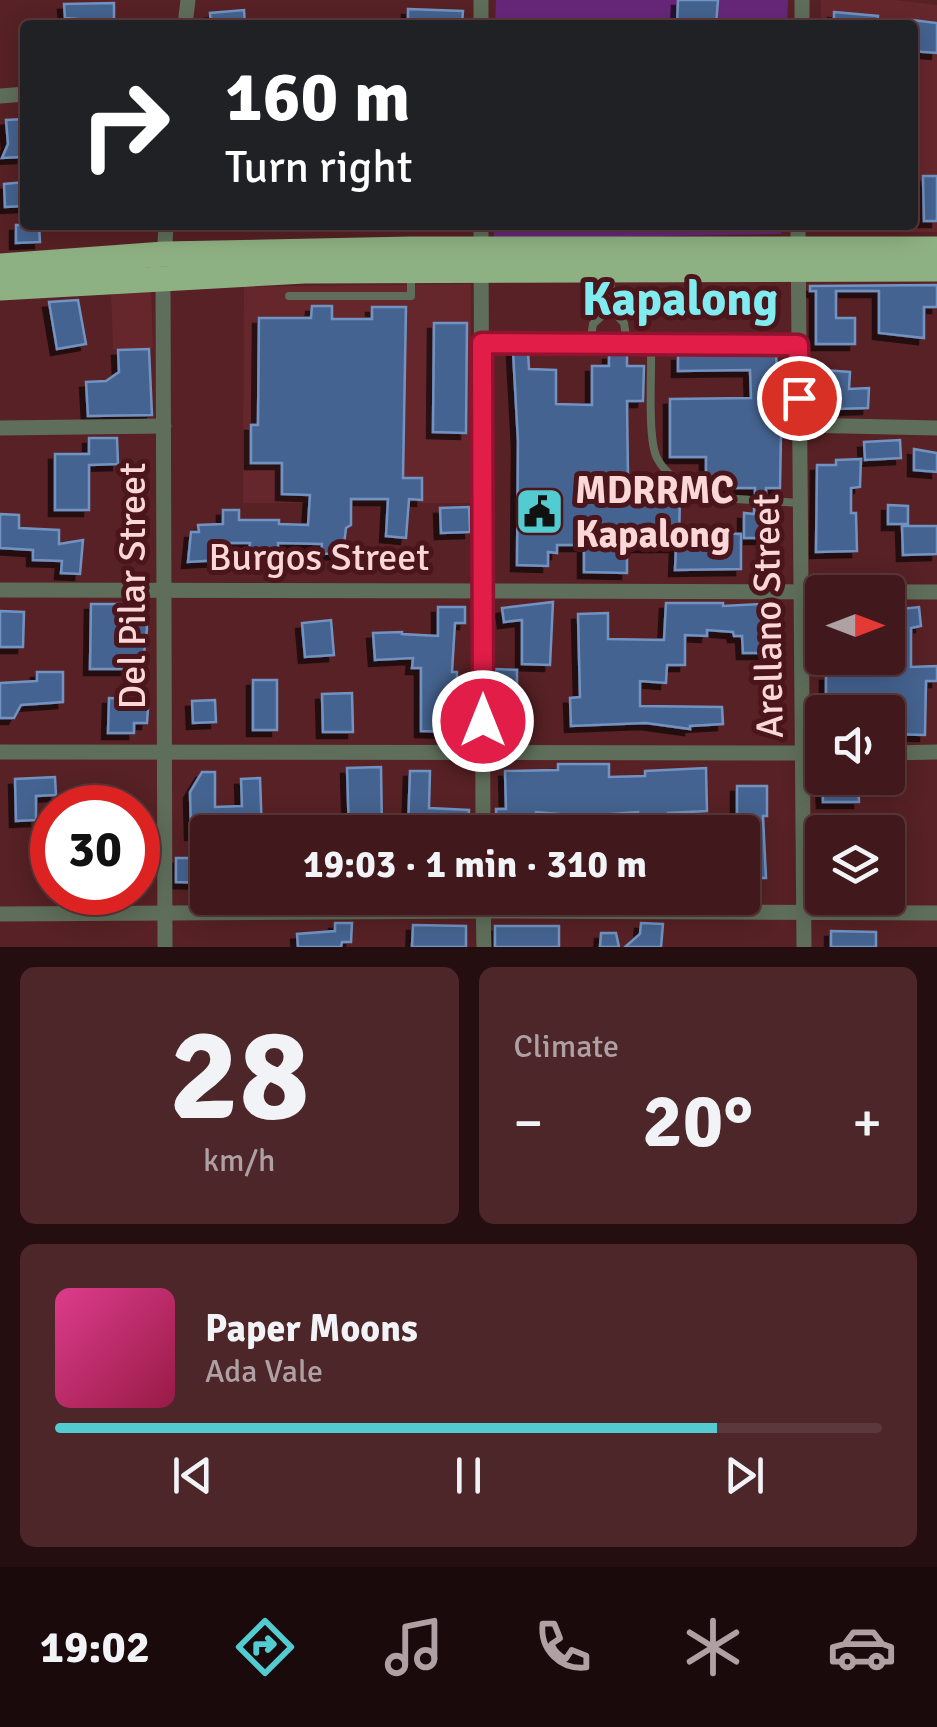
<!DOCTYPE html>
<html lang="en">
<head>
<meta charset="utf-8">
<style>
  body { margin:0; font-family:Signika,sans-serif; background:#4c2629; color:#f1f3f6; height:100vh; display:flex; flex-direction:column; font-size:38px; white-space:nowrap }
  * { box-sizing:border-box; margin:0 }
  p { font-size:32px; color:#aea0a3 }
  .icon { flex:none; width:55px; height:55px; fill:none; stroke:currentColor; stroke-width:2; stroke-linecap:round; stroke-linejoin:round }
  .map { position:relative; height:947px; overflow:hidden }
  .details { display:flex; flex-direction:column; gap:20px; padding:20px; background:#240e0f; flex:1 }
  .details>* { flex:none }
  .hud { position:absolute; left:20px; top:20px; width:898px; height:210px; border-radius:10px; box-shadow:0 5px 25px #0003,0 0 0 2px #5a383b; background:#202124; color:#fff; overflow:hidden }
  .needle { width:65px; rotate:90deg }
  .controls { position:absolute; left:805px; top:575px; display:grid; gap:20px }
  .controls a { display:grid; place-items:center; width:100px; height:100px; border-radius:10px; background:#41191c; box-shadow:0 5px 25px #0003,0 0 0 2px #5a383b; font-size:50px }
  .speed { position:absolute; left:30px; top:785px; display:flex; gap:20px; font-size:50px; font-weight:700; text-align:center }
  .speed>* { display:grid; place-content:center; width:130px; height:130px; border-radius:50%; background:#41191c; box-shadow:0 5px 25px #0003,0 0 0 2px #5a383b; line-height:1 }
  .speed .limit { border:15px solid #d22; background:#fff; color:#111 }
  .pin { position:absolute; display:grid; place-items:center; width:85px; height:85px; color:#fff; margin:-42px; border:5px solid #fff; border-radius:50%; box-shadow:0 2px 10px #0007 }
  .me { position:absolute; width:110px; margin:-55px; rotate:0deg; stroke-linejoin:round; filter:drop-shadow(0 0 8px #0008) }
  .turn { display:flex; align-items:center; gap:35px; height:210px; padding:0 40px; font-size:45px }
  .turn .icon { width:130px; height:130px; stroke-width:2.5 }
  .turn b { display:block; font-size:70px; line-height:85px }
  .big { font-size:75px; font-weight:700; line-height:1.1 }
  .details .tile { flex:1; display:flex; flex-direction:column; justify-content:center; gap:15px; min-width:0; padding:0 35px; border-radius:15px; background:#4c2629 }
  .details .dial { align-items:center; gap:0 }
  .dial b { font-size:130px; line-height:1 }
  .song { display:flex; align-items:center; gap:30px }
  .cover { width:120px; height:120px; border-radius:15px; background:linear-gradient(135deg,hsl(330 70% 55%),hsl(340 70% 35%)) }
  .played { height:10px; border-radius:5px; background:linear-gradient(90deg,#52ccd0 80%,#5a383b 80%) }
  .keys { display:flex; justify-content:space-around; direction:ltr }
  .heat { display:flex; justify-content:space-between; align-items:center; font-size:55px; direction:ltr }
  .details .tiles { flex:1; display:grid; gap:20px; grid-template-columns:1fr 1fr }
  .tile:last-child { grid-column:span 2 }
  .trip { position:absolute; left:190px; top:815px; width:570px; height:100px; border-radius:10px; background:#41191c; box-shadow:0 5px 25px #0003,0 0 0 2px #5a383b; font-weight:700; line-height:100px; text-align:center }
  .tabs { display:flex; height:160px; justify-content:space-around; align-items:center; background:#1a0a0b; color:#aea0a3 }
  .tabs .icon { width:70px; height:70px }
  .tabs .on { color:#52ccd0 }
  .tabs b { font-size:45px; color:#f1f3f6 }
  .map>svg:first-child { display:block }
  .built { fill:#66272c }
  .green { fill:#672779 }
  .building { fill:#456390; stroke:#7293c2; stroke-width:2.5; filter:url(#shadow) }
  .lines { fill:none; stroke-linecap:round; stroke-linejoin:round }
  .service { stroke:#5f6e5a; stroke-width:8 }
  .minor { stroke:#5f6e5a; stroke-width:15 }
  .trunk { stroke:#8eb183; stroke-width:25 }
  .route-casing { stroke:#92132f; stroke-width:25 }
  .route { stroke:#e11d48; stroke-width:18 }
  .labels { text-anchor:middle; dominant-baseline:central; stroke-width:10; stroke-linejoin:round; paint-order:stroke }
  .poi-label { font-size:38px; font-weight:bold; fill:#fbd7d7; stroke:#4b161b; text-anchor:start }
  .street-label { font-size:38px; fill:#fbd7d7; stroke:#4b161b }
  .district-label { font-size:48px; font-weight:bold; fill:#80ecef; stroke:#4b161b }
</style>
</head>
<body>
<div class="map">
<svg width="937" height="947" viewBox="0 0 937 947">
  <defs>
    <filter id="shadow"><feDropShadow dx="-6" dy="6" stdDeviation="0" flood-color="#0009"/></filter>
  </defs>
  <rect width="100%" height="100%" fill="#572125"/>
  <!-- built -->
  <g class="built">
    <path d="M821 0H894L937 5V232H812V225H912V25H821Z"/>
    <path d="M471 284V503H243L244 287Z"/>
    <path d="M151 288 153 348 113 349 111 289Z"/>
  </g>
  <!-- green -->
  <g class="green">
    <path d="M496 0H788L787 25H495Z"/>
    <path d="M494 225H781V234L494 239Z"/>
  </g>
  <!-- building -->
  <g class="building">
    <path d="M678 0H718L716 25H677Z"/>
    <path d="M114 3V22L65 18 64 4Z"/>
    <path d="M408 9 463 11 462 25H408Z"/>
    <path d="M244 10 245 25H211L210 13Z"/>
    <path d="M834 12 878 16 877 25H834Z"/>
    <path d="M912 20 937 23V53L912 51Z"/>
    <path d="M25 119 22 157 2 158 8 144 6 120Z"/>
    <path d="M923 176H937V221H924Z"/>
    <path d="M25 182V206L5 207 4 184Z"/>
    <path d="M16 225H39L40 242 16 243Z"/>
    <path d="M937 285V307H924V338L879 333V291H836V318H855V344H816V291H810V286Z"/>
    <path d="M78 300 86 344 57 349 49 302Z"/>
    <path d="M312 306H332V319H372V307H406L403 478H422V500L409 499 406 538 386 536 388 499H351V525L346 528 343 553 321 554 322 544 278 543V550H249L250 543H221V560L188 562 191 532H199L198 525 223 524V510H239V520H279V524L308 525 310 495 282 494V463H251V425H258L259 318H311Z"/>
    <path d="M434 323H467L466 433 433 432Z"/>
    <path d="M149 349 152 415 88 416 86 382 106 381 119 372 118 350Z"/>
    <path d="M513 351H528L529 369 556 370V404L592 405V366H609V354H627V366H644L643 401H627L628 476 662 477 669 487 680 492 679 546H712V533L741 534V569L675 570 676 546H627V573L584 572V545H557V553L548 552V566L517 565 518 441Z"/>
    <path d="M776 354 777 370H770V398H788V434H781L780 488H766V493H755V488H721V480H706V457H670V399L751 398 750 370 678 371V355Z"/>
    <path d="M823 370 850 372 849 389 869 388 868 408 835 409V396L824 397Z"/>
    <path d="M89 438H117L118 464 89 465V510H55V454H89Z"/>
    <path d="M900 440 901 458 865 460 864 442Z"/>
    <path d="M914 449 937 453V472L914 470Z"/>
    <path d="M861 459 860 487 851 488V513H856L857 551 816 552 817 465H836V460Z"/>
    <path d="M888 505 908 506V524H888Z"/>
    <path d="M469 507 470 532 441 533 440 508Z"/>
    <path d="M754 508H766V514H769V538H744V513L754 514Z"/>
    <path d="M0 514 19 515V528L59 530V544L83 540 80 574 61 573 62 561 33 560V550L0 548Z"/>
    <path d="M902 526H937V554L903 555Z"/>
    <path d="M553 602 550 665 522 664V620L504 622 502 608Z"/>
    <path d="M666 603H723V606L780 603 779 624H774L777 653H743L742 636H734L733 632 707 630V636L685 635V665H667L666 683 640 681V706L722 707 723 724 690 726V729L646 723 571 726 570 698 580 697 578 614 608 613V639L664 640Z"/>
    <path d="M91 604H144L147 629 142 669H90Z"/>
    <path d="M438 607H465V623H455L452 672H457L456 732 421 731V668H412L413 658 375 660 373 633 402 632V634L438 636Z"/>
    <path d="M919 607 921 626 911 628V667L937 666V681H926L925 735 888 734V712H826V675H876V658H888V642H894L890 610Z"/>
    <path d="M0 611 24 612 23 647H0Z"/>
    <path d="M331 620 334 655 305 657 302 623Z"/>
    <path d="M495 669 517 670V691L494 690Z"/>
    <path d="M37 672H63V702L21 705 14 718H0V683L37 681Z"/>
    <rect x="253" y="680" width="24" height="50"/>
    <path d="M352 693 353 732H323L322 694Z"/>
    <path d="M109 698 132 699 131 707 148 708 147 723H134V733H108Z"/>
    <path d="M215 700 216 722 193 723 192 701Z"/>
    <path d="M558 764H609V777L645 776V771L706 768 707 811 668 813 669 830H639L638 812 584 816 536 812V832H496V809H506L505 771 558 770Z"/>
    <path d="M381 767 382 832H349L347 768Z"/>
    <path d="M410 771H430L429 808 469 810 468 830 408 828Z"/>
    <path d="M202 772H215V807L242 806 241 779 260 778 262 832 191 834 190 792Z"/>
    <path d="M55 777 56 795 36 796V820L16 821 15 779Z"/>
    <path d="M822 778H858L859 802H823Z"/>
    <path d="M737 786H767V816H763L766 878H742L746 816H737Z"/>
    <path d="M176 858H208V883L176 882Z"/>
    <path d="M335 923H352L351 942H342L341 947H298L297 934 335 931Z"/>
    <path d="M641 923 663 924 661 947H625L640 934Z"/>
    <path d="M413 925 466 926V947H412Z"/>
    <rect x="495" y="926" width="64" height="21"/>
    <path d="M831 931 876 932V947H831Z"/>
    <path d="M601 933H616L619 947H600Z"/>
  </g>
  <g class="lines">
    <!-- service -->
    <g class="service">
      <path d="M611 274 610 308 624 323 627 344"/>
      <path d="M289 296H411V274"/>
      <path d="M483 343 798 345"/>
      <path d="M590 343 593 324 610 308"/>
      <path d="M651 346C652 371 647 438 657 458 665 474 688 491 705 497L800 503"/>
    </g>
    <!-- minor -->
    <g class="minor">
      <path d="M481 0V25"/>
      <path d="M185 25 188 0"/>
      <path d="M802 25V0"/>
      <path d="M0 96 25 94"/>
      <path d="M481 225 483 832"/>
      <path d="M798 225 804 947"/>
      <path d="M799 425 937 428"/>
      <path d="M0 428 164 426"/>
      <path d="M0 590 937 592"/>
      <path d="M0 752 822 753"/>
      <path d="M888 753 937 752"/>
      <path d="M483 898 484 947"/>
      <path d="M0 914 483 911 937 913"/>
      <path d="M165 947 163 276 166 225"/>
    </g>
    <!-- trunk -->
    <g class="trunk">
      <path d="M0 266 164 254 411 249H937"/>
      <path d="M0 288 304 271 937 269"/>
    </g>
  </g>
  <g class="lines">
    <defs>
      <path id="route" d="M483 721 482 343 798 345 799 398"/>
    </defs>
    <!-- route casing -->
    <use href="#route" class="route-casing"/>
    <!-- route -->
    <use href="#route" class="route"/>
  </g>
  <!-- icons -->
  <defs>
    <symbol id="civic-square" viewBox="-11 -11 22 22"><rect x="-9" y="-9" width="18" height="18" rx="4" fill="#52ccd0" stroke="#4b161b"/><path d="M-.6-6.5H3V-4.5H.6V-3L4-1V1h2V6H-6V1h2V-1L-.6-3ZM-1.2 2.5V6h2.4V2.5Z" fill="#111"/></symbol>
  </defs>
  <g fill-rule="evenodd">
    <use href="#civic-square" x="512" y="484" width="55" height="55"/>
  </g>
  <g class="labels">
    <!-- poi labels -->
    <g class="poi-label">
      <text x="575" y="490">MDRRMC<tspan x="575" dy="44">Kapalong</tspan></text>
    </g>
    <!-- street labels -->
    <g class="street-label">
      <text x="319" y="557">Burgos Street</text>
      <text transform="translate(132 586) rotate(-90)">Del Pilar Street</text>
      <text transform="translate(768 616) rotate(-91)">Arellano Street</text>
    </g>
    <!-- district labels -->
    <g class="district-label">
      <text x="680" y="299">Kapalong</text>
    </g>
  </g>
</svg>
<div class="controls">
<a><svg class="needle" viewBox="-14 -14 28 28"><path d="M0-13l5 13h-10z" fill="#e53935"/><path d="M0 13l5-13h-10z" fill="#aea0a3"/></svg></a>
<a><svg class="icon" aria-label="sound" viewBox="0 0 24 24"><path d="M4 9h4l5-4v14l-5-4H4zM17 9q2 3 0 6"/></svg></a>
<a><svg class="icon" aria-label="layers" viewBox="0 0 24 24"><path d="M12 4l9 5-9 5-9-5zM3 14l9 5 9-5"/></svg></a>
</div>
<div class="speed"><div class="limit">30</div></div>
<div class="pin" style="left:799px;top:398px;background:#d93025"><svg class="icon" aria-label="arrive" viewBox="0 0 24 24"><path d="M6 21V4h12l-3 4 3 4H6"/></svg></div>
<svg class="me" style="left:483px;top:721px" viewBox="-20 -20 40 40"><circle r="17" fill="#e11d48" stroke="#fff" stroke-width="3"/><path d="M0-11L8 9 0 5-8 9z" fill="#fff"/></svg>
<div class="trip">19:03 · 1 min · 310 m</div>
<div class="hud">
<div class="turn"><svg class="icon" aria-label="right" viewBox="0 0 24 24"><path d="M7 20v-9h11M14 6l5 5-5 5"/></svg><div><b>160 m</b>Turn right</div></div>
</div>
</div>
<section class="details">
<div class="tiles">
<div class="tile dial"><b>28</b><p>km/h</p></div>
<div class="tile"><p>Climate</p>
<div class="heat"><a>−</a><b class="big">20°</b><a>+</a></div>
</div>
<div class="tile">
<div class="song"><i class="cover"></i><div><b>Paper Moons</b><p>Ada Vale</p></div></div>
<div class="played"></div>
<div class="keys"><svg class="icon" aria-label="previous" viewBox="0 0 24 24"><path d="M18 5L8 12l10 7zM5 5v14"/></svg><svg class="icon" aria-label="pause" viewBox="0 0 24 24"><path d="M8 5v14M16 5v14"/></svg><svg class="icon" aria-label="next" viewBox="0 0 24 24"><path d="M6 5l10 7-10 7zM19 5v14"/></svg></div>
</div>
</div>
</section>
<nav class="tabs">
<b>19:02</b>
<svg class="icon on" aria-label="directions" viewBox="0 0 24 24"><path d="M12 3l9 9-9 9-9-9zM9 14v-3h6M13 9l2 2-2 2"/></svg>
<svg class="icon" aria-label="music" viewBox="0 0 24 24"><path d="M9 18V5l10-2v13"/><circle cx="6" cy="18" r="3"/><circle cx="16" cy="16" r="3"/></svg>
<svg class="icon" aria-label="phone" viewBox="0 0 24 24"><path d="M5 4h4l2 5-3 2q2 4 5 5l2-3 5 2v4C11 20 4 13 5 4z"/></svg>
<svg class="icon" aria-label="climate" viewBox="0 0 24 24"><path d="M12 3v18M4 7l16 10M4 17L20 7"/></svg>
<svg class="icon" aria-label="car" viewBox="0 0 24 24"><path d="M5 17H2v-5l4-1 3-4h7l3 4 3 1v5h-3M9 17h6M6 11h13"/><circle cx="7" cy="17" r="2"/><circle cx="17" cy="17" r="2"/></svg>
</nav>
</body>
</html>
